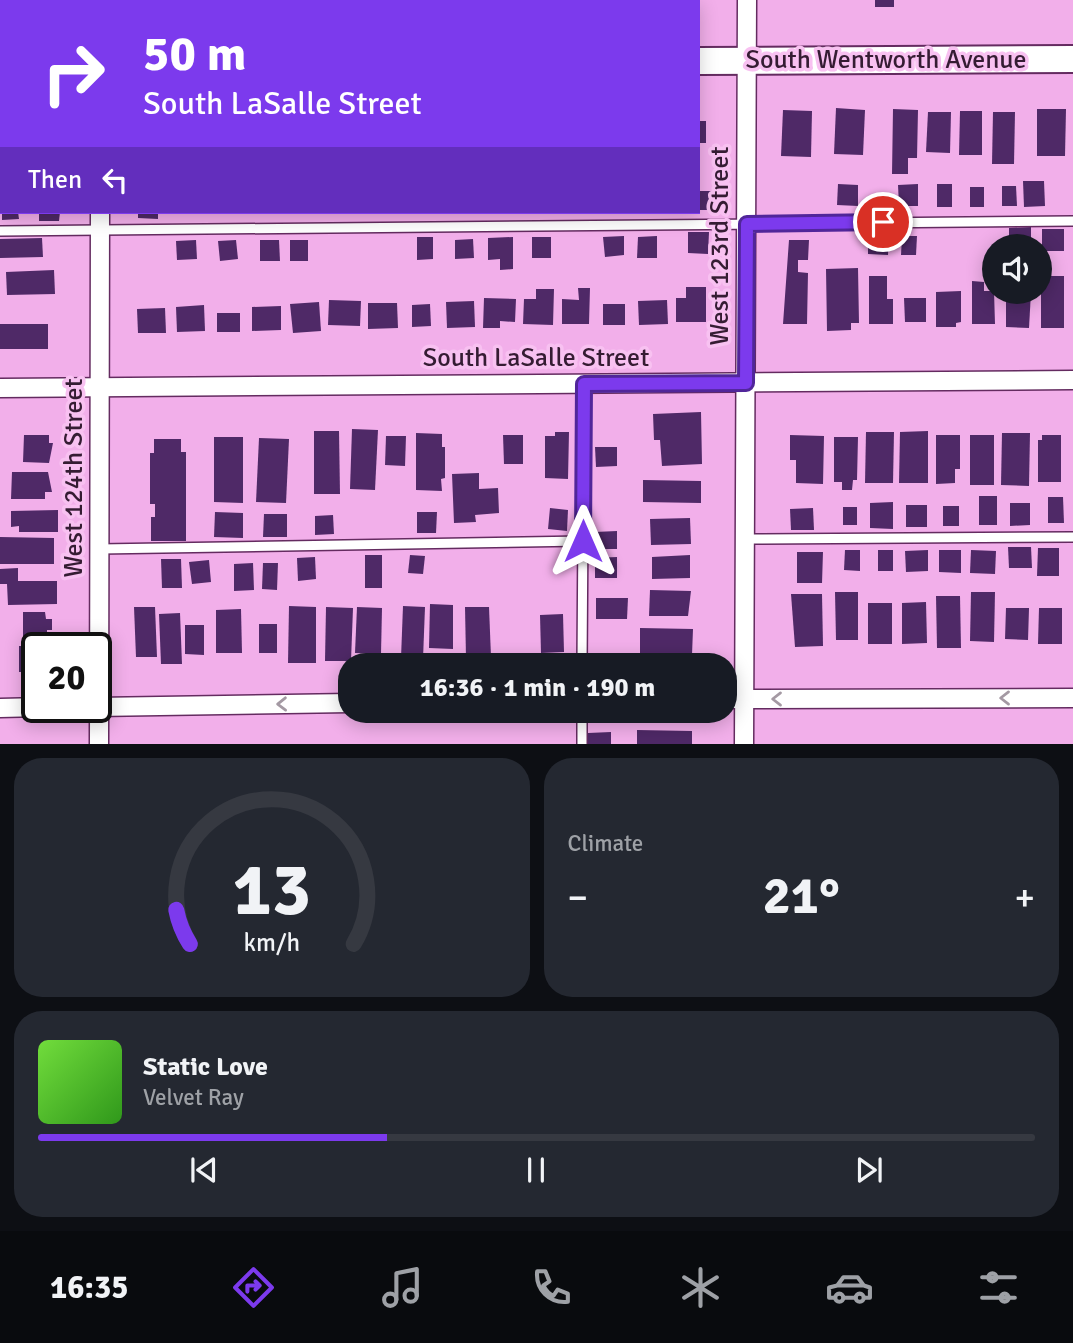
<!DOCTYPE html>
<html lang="en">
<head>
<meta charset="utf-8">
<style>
  body { margin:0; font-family:Signika,sans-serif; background:#242831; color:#f1f3f6; height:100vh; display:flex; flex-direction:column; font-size:26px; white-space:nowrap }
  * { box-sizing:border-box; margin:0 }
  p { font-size:23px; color:#9ea1a6 }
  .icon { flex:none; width:38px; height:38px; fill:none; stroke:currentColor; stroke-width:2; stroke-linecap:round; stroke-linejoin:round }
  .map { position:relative; height:744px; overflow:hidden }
  .side { display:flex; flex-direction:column; gap:14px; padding:14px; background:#0d0f14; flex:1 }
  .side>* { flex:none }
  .banner { position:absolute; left:0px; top:0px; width:700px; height:214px; box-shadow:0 4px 18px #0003; background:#7c3aed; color:#fff; overflow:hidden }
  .controls { position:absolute; left:982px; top:234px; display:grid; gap:14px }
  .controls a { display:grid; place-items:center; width:70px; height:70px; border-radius:50%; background:#171b24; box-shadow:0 4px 18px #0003; font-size:35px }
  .speed { position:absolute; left:21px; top:632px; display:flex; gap:14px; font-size:35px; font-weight:700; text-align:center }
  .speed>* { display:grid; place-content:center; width:91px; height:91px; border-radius:50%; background:#171b24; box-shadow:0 4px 18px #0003; line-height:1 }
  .speed .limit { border:4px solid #111; border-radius:10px; background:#fff; color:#111 }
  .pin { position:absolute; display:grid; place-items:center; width:60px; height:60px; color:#fff; margin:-30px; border:4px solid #fff; border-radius:50%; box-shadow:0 2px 7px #0007 }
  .me { position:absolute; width:77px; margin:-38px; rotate:0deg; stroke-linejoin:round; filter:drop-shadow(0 0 5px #0008) }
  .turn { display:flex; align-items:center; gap:24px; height:147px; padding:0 28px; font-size:32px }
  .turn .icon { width:91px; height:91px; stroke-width:2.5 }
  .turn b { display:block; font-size:49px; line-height:60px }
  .then { display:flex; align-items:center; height:66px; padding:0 28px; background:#0003; gap:14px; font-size:26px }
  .big { font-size:52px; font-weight:700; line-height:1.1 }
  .side .tile { flex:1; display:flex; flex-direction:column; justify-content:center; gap:10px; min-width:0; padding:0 24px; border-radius:28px; background:#242831 }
  .side .dial { align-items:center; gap:0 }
  .dial svg { height:182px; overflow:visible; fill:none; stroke:#363941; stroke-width:7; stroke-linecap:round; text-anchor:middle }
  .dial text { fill:#f1f3f6; stroke:none }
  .song { display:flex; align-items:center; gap:21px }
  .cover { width:84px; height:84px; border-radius:10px; background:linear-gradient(135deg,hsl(100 70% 55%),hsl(110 70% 35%)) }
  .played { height:7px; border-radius:4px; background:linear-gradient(90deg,#7c3aed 35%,#363941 35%) }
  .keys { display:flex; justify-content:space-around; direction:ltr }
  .heat { display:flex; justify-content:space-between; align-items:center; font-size:38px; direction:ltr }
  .side .tiles { flex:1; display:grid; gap:14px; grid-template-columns:1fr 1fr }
  .tile:last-child { grid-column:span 2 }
  .trip { position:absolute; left:338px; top:653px; width:399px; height:70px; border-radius:28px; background:#171b24; box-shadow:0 4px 18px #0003; font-weight:700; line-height:70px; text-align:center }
  .dock { display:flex; height:112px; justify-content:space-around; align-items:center; background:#090b0e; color:#9ea1a6 }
  .dock .icon { width:49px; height:49px }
  .dock .active { color:#7c3aed }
  .dock b { font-size:32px; color:#f1f3f6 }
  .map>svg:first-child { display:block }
  .building { fill:#4f2967 }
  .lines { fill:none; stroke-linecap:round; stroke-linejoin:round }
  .lane-casing { stroke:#642b60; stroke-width:12 }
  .street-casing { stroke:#642b60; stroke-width:21 }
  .secondary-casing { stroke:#642b60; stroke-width:30 }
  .lane { stroke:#fff; stroke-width:9 }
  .street { stroke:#fff; stroke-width:18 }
  .secondary { stroke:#fff; stroke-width:26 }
  .oneway { stroke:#a499a3 }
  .route-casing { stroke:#51269a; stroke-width:18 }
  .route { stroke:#7c3aed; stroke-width:12 }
  .labels { text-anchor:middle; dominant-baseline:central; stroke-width:7; stroke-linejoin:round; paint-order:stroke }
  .street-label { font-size:26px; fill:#351c33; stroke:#f8c1f1 }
</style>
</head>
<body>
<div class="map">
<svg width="1073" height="745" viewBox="0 0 1073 745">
  <rect width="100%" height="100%" fill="#f2afea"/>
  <!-- building -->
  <g class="building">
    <rect x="875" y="0" width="19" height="7"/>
    <path d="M836 108 865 110 863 155 834 154Z"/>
    <path d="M893 109 918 110 917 158H908V174H892Z"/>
    <path d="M1037 109H1066L1065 156H1037Z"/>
    <path d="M783 110 812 111 811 157 781 156Z"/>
    <path d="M960 111H982V155H959Z"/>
    <path d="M928 112H951L950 153 926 152Z"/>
    <path d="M993 112H1015L1014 164H992Z"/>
    <rect x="698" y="121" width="8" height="22"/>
    <path d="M1023 181H1044L1045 206 1024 207Z"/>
    <path d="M838 184 858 185V206L837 205Z"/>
    <path d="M918 184V206H899L898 185Z"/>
    <rect x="937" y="184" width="15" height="23"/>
    <path d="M1002 186H1016L1017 206H1002Z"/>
    <rect x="970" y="187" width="14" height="20"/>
    <rect x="698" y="191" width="13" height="19"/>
    <path d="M2 212H18L19 219 2 220Z"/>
    <path d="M39 212H60L59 221H39Z"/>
    <path d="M138 212H158V219L138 218Z"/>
    <path d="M1031 227V247H1009V228Z"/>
    <rect x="1042" y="229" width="22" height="22"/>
    <path d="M688 232H709L708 254 688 253Z"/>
    <path d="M868 232H889L888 255 868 254Z"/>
    <path d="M624 236V255L605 257 603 237Z"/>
    <path d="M657 236V258H637L638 237Z"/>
    <path d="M902 236H917L916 255H901Z"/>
    <path d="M417 237H433V259L417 260Z"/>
    <path d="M513 237V269L500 270V259L488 260V238Z"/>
    <rect x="532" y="237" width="19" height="21"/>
    <path d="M42 238 43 257 0 258V239Z"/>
    <path d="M473 239 474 258 455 259V240Z"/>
    <path d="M196 240 197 259 177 260 176 241Z"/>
    <path d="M236 240 238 259 220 261 218 241Z"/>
    <path d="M260 240H279L280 261H260Z"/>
    <rect x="290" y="240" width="18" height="21"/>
    <path d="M789 240H809L808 260H798V272L808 273 807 324H783Z"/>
    <path d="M858 268 859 323H851V330L827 331 826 269Z"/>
    <path d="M54 270 55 294 7 295 6 272Z"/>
    <path d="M869 276H887V299H893V324H869Z"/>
    <rect x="1041" y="276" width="23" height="52"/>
    <path d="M972 281 984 282V291H994L995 324H972Z"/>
    <path d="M686 287H706V322H676V298H686Z"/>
    <path d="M578 288H590L589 324H562V299L579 300Z"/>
    <path d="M536 289H554L553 325 523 324 524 299H536Z"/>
    <path d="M961 291V322L956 323V327H936V292Z"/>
    <path d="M1006 292H1031L1029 328 1006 327Z"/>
    <path d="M484 298 516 299 515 322 500 321V328H483Z"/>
    <path d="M904 298H926V322H905Z"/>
    <path d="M329 300 361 301 360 326 328 325Z"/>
    <path d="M667 300 668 324 639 325 638 301Z"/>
    <path d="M474 301 475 327 447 328 446 302Z"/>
    <path d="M319 302 321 331 293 333 290 304Z"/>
    <path d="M368 303H397L398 328 368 329Z"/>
    <path d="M430 304 431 326 412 327V305Z"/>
    <rect x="603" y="304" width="22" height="21"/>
    <path d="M204 305 205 331 177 332 176 307Z"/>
    <path d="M281 306V330L252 331V307Z"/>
    <path d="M165 308 166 333H138L137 309Z"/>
    <rect x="217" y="313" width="23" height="19"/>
    <rect x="0" y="324" width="48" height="25"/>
    <path d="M701 412 702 464 662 466 660 440H654L653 414Z"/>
    <path d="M352 429 378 430 375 490 350 489Z"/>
    <path d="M314 431H339L340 494H314Z"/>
    <path d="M928 431V483H899L900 432Z"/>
    <path d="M555 432H569L568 479 545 478V436H555Z"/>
    <path d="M866 432H894L893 483H865Z"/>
    <path d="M416 433 442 434V447H445V478L441 479 442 491 416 490Z"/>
    <path d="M1002 433H1030L1029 486 1001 485Z"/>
    <path d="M24 435H49V443H53L49 463 23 462Z"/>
    <path d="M503 435H523V464H504Z"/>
    <path d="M790 435 824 436 823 484 796 483V460H790Z"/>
    <path d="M936 435H960V469H955V483L936 484Z"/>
    <rect x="970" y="435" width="24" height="50"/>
    <path d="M1042 435H1061V482H1038V440H1042Z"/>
    <path d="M386 436H406L405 466 385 465Z"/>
    <path d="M214 437H243V503L214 502Z"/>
    <path d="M834 437H858L857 480H853L852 490H842V482H834Z"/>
    <path d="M259 438 289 439 286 503 256 502Z"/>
    <path d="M154 439H181V452H186V541H151V517H155V504H150V453H154Z"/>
    <path d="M595 447H617V466L596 467Z"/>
    <path d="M12 472H48L52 492H45V499H11Z"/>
    <path d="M479 473V489L498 488 499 513 475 515 476 522 454 523 452 474Z"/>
    <path d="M643 480 701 481V503L643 502Z"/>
    <rect x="979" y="496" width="18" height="29"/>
    <path d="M1048 497H1063L1064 523H1048Z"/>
    <path d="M893 502V529L870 528V503Z"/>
    <path d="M1010 503H1030V525L1010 526Z"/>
    <rect x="906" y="505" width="21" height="22"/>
    <rect x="943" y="506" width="16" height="20"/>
    <rect x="843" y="507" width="14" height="18"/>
    <path d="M550 508 568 510 567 531 548 529Z"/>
    <path d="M813 508 814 530H791L790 509Z"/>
    <path d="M58 510V532H19V526L11 527V511Z"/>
    <path d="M215 512 243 513V538L214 537Z"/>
    <path d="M417 512H437L436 533H417Z"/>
    <path d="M264 514H287V537H263Z"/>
    <path d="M333 515 334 534 315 535V516Z"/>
    <path d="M690 518 691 544 651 545 650 519Z"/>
    <path d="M617 531V549H595V532Z"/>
    <path d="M0 537 54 538V564H0Z"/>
    <path d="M1008 547H1031L1032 568H1009Z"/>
    <path d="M1038 548H1059V576H1037Z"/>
    <path d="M845 550H860V571L844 570Z"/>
    <rect x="878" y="550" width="15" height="21"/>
    <path d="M928 550V571L906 572 905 551Z"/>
    <path d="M939 550H961V573L939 572Z"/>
    <path d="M971 550 996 551 995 574 970 573Z"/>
    <path d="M797 552H823L822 583H797Z"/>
    <rect x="365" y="555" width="17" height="33"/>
    <path d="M410 555 425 556 423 574 408 573Z"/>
    <path d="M690 555V578L652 579V557Z"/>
    <path d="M315 557 316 579 298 581 297 558Z"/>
    <path d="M617 557V578H595V558Z"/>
    <path d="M161 559H181L182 588H162Z"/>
    <path d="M209 560 211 582 192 584 189 562Z"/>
    <path d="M253 563 254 590 234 591V564Z"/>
    <path d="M263 563H278L277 590 262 589Z"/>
    <path d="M18 568V581H57V604L8 605 7 584H0V569Z"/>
    <path d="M650 590 691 591 688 616H649Z"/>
    <path d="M835 592H858V640H836Z"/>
    <path d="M971 592H995L994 642 970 641Z"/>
    <path d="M791 594H822L823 646 795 647Z"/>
    <path d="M936 596H960L961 648H937Z"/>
    <path d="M596 598H628L627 619H596Z"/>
    <path d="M926 602 927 643 902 644V603Z"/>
    <rect x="868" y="603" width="24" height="41"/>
    <path d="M430 604 453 605V649L429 648Z"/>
    <path d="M289 606 316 607V663H288Z"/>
    <path d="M403 606 425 607 423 659 401 658Z"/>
    <path d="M134 607H155L157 657H136Z"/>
    <path d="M326 607 353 608 351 661H325Z"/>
    <path d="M357 607 382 608 381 654 355 653Z"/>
    <path d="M465 607H489L491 657 466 658Z"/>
    <path d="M1006 608H1029L1028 640 1005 639Z"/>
    <path d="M1039 608H1062V644H1038Z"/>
    <path d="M241 609 242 653H216V610Z"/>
    <path d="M23 612H45L46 619H52V630H47V639L23 640Z"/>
    <path d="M180 613 182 664H161L159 614Z"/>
    <path d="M563 614 564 652 541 653 540 615Z"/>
    <rect x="259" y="624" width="18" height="29"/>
    <path d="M185 625H204V655L185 654Z"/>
    <path d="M640 628 693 629 692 655 651 659V653H640Z"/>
    <rect x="19" y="646" width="18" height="26"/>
    <path d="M637 730 692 731V745H637Z"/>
    <path d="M611 732V745H588V733Z"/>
  </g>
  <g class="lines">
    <defs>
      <g id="lane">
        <path d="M0 231 1073 221"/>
        <path d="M745 539 1073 537"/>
        <path d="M100 549 583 541"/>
        <path d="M582 665 584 384"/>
        <path d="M582 745V710"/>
      </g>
      <g id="street">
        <path d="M101 2V0"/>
        <path d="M0 388 1073 380"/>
        <path d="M724 699 1073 698"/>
        <path d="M96 707 350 703"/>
        <path d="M0 708 41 707"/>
        <path d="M99 745 100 212"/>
        <path d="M744 745 747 0"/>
      </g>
      <g id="secondary">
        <path d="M698 61 1073 59"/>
        <path d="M0 67H2"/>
      </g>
    </defs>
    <!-- lane casing -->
    <use href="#lane" class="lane-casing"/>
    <!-- street casing -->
    <use href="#street" class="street-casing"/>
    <!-- secondary casing -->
    <use href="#secondary" class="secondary-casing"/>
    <!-- lane -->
    <use href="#lane" class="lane"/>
    <!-- street -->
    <use href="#street" class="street"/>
    <!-- secondary -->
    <use href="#secondary" class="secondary"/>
  </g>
  <!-- one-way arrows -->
  <defs><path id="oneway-chevron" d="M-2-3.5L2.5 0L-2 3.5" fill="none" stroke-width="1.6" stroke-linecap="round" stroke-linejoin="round" transform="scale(1.75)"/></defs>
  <g class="oneway">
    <use href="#oneway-chevron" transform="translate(1005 698) rotate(180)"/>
    <use href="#oneway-chevron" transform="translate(777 699) rotate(180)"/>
    <use href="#oneway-chevron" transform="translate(282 704) rotate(179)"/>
  </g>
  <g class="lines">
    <defs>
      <path id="route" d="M583 541 584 384 746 383 747 224 883 222"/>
    </defs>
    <!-- route casing -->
    <use href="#route" class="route-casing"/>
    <!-- route -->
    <use href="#route" class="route"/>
  </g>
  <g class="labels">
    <!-- street labels -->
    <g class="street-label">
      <text x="886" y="60">South Wentworth Avenue</text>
      <text transform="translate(720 246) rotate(-90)">West 123rd Street</text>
      <text x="536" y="358">South LaSalle Street</text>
      <text transform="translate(74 478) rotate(-90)">West 124th Street</text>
    </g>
  </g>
</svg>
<div class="controls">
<a><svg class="icon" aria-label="sound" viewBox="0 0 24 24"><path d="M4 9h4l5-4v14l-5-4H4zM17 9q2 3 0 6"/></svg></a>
</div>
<div class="speed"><div class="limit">20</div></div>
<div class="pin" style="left:883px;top:222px;background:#d93025"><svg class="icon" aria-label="arrive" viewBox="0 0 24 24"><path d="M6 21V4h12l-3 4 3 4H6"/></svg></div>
<svg class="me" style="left:583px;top:541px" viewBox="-20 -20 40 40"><path d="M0-17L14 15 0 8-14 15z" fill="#7c3aed" stroke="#fff" stroke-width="4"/></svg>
<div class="trip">16:36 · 1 min · 190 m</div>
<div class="banner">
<div class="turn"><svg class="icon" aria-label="right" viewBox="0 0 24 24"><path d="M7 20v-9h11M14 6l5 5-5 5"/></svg><div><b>50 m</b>South LaSalle Street</div></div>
<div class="then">Then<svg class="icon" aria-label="left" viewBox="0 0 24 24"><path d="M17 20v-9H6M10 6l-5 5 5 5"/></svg></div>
</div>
</div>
<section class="side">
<div class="tiles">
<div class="tile dial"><svg viewBox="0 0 100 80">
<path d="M14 69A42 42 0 1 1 86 69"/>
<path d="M14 69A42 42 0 0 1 8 54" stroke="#7c3aed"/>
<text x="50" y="56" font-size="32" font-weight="700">13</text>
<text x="50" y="72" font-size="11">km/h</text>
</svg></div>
<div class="tile"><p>Climate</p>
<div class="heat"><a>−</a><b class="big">21°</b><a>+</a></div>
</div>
<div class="tile">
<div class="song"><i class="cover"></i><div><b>Static Love</b><p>Velvet Ray</p></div></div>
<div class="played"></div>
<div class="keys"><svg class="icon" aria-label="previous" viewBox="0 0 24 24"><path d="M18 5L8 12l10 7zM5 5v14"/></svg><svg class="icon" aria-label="pause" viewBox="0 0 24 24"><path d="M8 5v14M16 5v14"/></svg><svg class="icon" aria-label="next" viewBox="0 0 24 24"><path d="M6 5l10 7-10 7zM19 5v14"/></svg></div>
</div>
</div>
</section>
<nav class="dock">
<b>16:35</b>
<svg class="icon active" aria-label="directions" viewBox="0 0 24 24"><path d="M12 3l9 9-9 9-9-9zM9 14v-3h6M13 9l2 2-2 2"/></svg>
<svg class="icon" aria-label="music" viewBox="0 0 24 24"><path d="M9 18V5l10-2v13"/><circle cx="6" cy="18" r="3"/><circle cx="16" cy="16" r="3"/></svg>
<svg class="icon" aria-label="phone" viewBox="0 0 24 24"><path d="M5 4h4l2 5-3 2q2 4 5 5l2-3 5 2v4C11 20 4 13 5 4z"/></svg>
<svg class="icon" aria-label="climate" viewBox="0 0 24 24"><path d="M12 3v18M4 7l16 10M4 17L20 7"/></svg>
<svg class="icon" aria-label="car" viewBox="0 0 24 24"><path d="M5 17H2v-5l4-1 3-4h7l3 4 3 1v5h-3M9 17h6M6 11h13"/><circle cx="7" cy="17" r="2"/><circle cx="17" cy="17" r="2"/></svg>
<svg class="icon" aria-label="filters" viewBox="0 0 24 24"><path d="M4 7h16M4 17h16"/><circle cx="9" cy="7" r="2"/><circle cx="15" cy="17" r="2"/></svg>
</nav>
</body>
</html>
